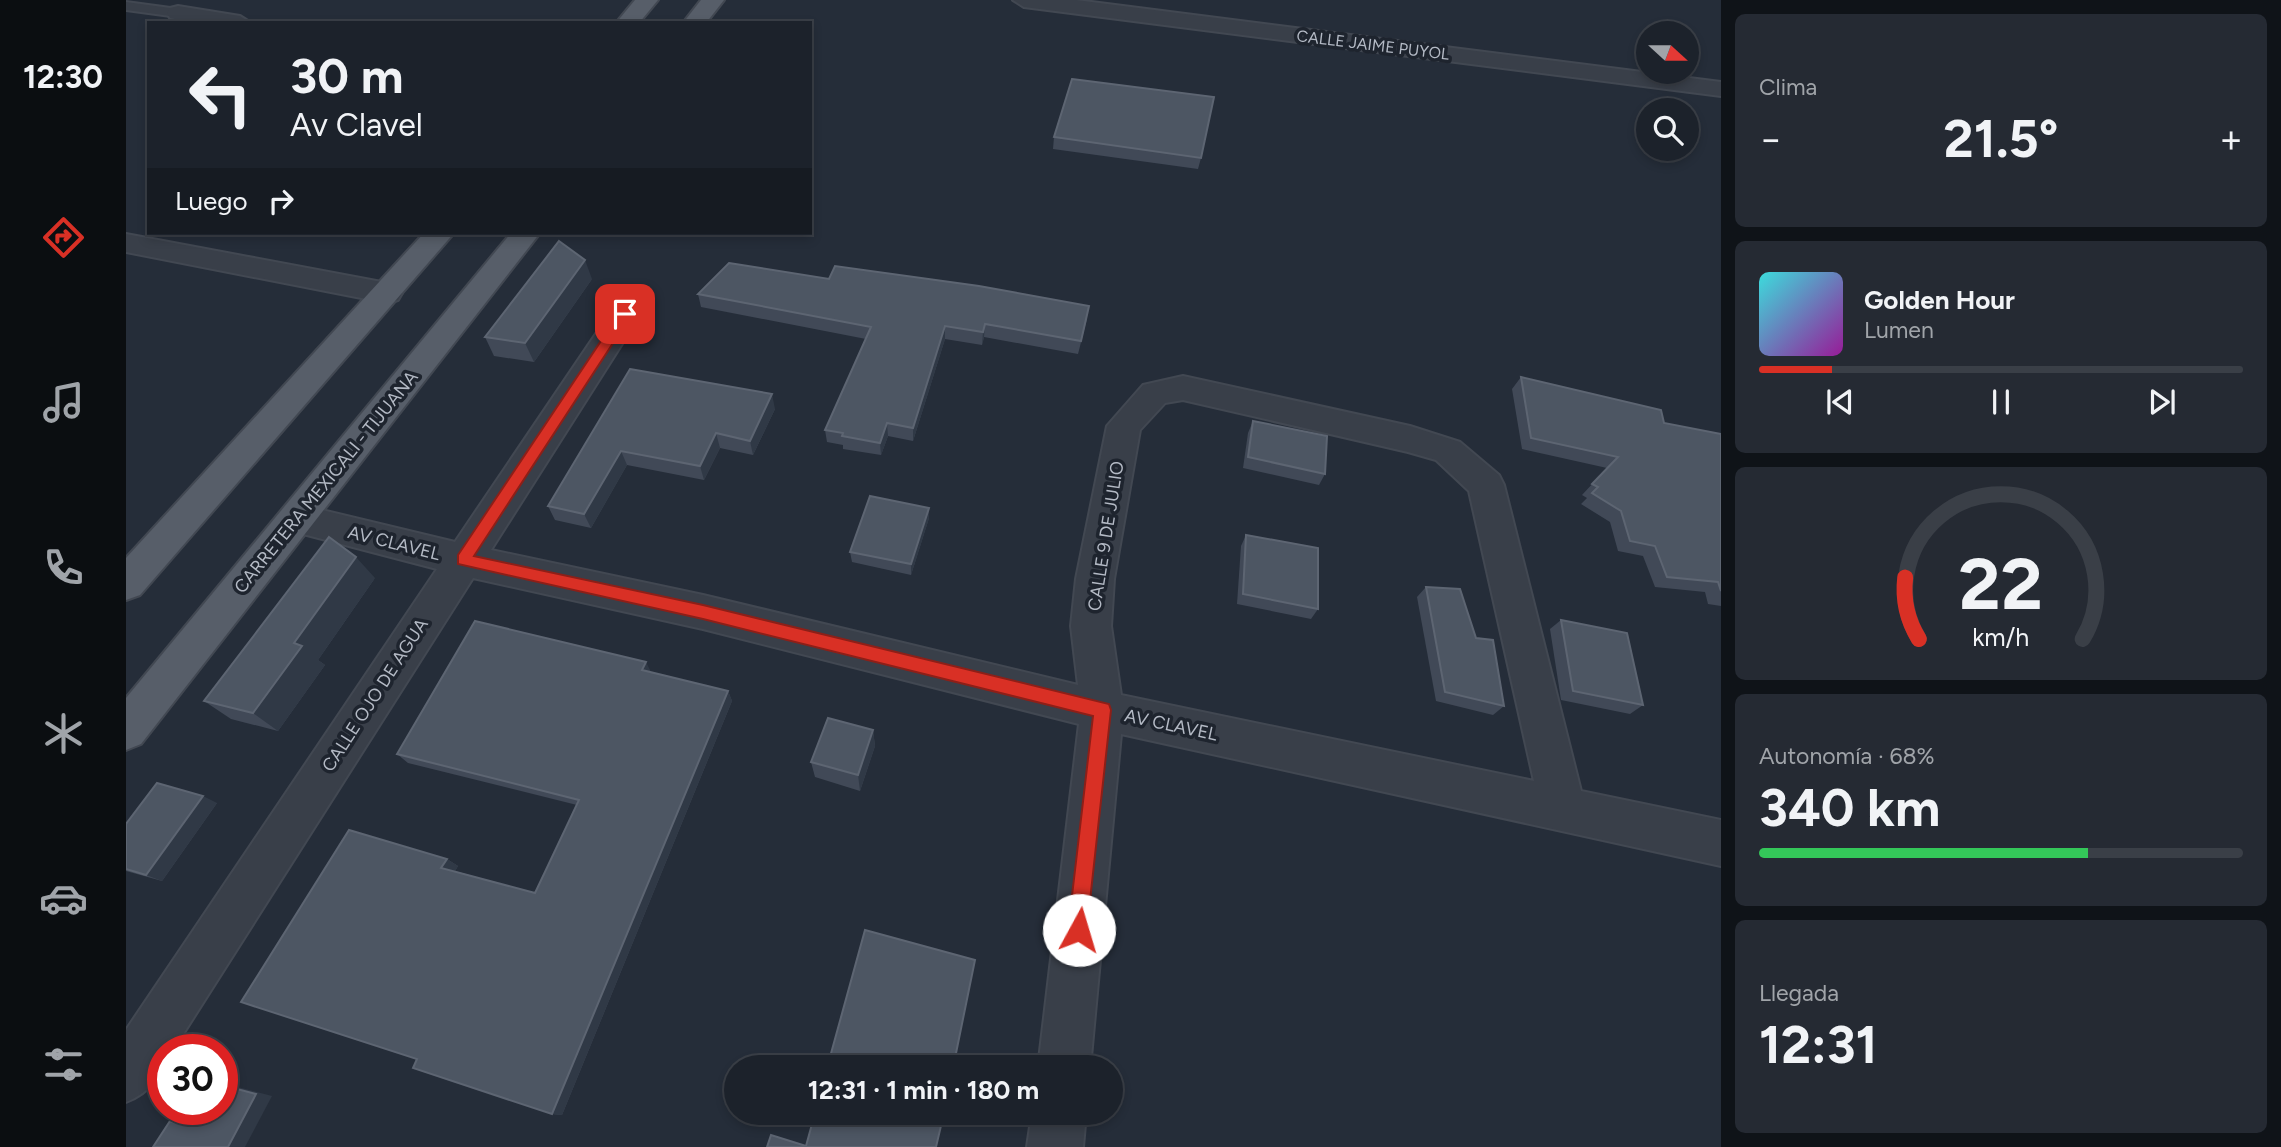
<!DOCTYPE html>
<html lang="es">
<head>
<meta charset="utf-8">
<style>
  body { margin:0; font-family:Figtree,sans-serif; background:#252a33; color:#f1f3f6; height:100vh; display:flex; flex-direction:column; font-size:26px; white-space:nowrap }
  * { box-sizing:border-box; margin:0 }
  p { font-size:23px; color:#a0a4a9 }
  .icon { flex:none; width:38px; height:38px; fill:none; stroke:currentColor; stroke-width:2; stroke-linecap:round; stroke-linejoin:round }
  .map { position:relative; flex:1; overflow:hidden }
  .sheet { display:flex; flex-direction:column; gap:14px; padding:14px; background:#0f1318; width:560px }
  .sheet>* { flex:none }
  .guide { position:absolute; left:21px; top:21px; width:665px; height:214px; border-radius:0px; box-shadow:0 4px 10px #0003,0 0 0 2px #3a3f47; background:#1c222b; color:#f1f3f6; overflow:hidden }
  .needle { width:46px; rotate:111deg }
  .buttons { position:absolute; left:1510px; top:21px; display:grid; gap:14px }
  .buttons a { display:grid; place-items:center; width:63px; height:63px; border-radius:50%; background:#1c222b; box-shadow:0 4px 10px #0003,0 0 0 2px #3a3f47; font-size:35px }
  .speed { position:absolute; left:21px; top:1034px; display:flex; gap:14px; font-size:35px; font-weight:700; text-align:center }
  .speed>* { display:grid; place-content:center; width:91px; height:91px; border-radius:50%; background:#1c222b; box-shadow:0 4px 10px #0003,0 0 0 2px #3a3f47; line-height:1 }
  .speed .limit { border:10px solid #d22; background:#fff; color:#111 }
  .pin { position:absolute; display:grid; place-items:center; width:60px; height:60px; color:#fff; margin:-30px; border-radius:14px; box-shadow:0 4px 10px #0006 }
  .me { position:absolute; width:77px; margin:-38px; rotate:6deg; stroke-linejoin:round; filter:drop-shadow(0 0 5px #0008) }
  .turn { display:flex; align-items:center; gap:24px; height:147px; padding:0 28px; font-size:32px }
  .turn .icon { width:91px; height:91px; stroke-width:2.5 }
  .turn b { display:block; font-size:49px; line-height:60px }
  .then { display:flex; align-items:center; height:66px; padding:0 28px; background:#0003; gap:14px; font-size:26px }
  .big { font-size:52px; font-weight:700; line-height:1.1 }
  .sheet .tile { flex:1; display:flex; flex-direction:column; justify-content:center; gap:10px; min-width:0; padding:0 24px; border-radius:10px; background:#252a33 }
  .sheet .dial { align-items:center; gap:0 }
  .dial svg { height:182px; overflow:visible; fill:none; stroke:#3a3f47; stroke-width:7; stroke-linecap:round; text-anchor:middle }
  .dial text { fill:#f1f3f6; stroke:none }
  .song { display:flex; align-items:center; gap:21px }
  .cover { width:84px; height:84px; border-radius:10px; background:linear-gradient(135deg,hsl(180 70% 55%),hsl(300 70% 35%)) }
  .played { height:7px; border-radius:4px; background:linear-gradient(90deg,#d93025 15%,#3a3f47 15%) }
  .keys { display:flex; justify-content:space-around; direction:ltr }
  .heat { display:flex; justify-content:space-between; align-items:center; font-size:38px; direction:ltr }
  .charge { height:10px; border-radius:5px; background:linear-gradient(90deg,#34c759 68%,#3a3f47 0) }
  .trip { position:absolute; left:598px; top:1055px; width:399px; height:70px; border-radius:35px; background:#1c222b; box-shadow:0 4px 10px #0003,0 0 0 2px #3a3f47; font-weight:700; line-height:70px; text-align:center }
  main { display:flex; flex:1; min-height:0 }
  .menu { display:flex; flex-direction:column; width:126px; justify-content:space-around; align-items:center; background:#0b0e11; color:#a0a4a9 }
  .menu .icon { width:49px; height:49px }
  .menu .on { color:#d93025 }
  .menu b { font-size:32px; color:#f1f3f6 }
  .map>svg:first-child { display:block }
  .lines { fill:none; stroke-linecap:round; stroke-linejoin:round }
  .lane-casing { stroke:#424852; stroke-width:4 }
  .street-casing { stroke:#424852; stroke-width:4 }
  .primary-casing { stroke:#424852; stroke-width:4 }
  .lane { fill:#393f49; fill-rule:evenodd }
  .street { fill:#393f49; fill-rule:evenodd }
  .primary { fill:#575e69; fill-rule:evenodd }
  .wall { fill:#414957 }
  .shaded-wall { fill:#303946 }
  .building { fill:#4d5663; stroke:#5d6572; stroke-width:2 }
  .route { fill:#d93025; stroke:#8d1f18; stroke-width:2 }
  .labels { text-anchor:middle; dominant-baseline:central; stroke-width:7; stroke-linejoin:round; paint-order:stroke }
  .far-street-label { font-size:16px; fill:#b4bac5; stroke:#1e242e }
  .street-label { font-size:18px; fill:#b4bac5; stroke:#1e242e }
</style>
</head>
<body>
<main>
<nav class="menu">
<b>12:30</b>
<svg class="icon on" aria-label="directions" viewBox="0 0 24 24"><path d="M12 3l9 9-9 9-9-9zM9 14v-3h6M13 9l2 2-2 2"/></svg>
<svg class="icon" aria-label="music" viewBox="0 0 24 24"><path d="M9 18V5l10-2v13"/><circle cx="6" cy="18" r="3"/><circle cx="16" cy="16" r="3"/></svg>
<svg class="icon" aria-label="phone" viewBox="0 0 24 24"><path d="M5 4h4l2 5-3 2q2 4 5 5l2-3 5 2v4C11 20 4 13 5 4z"/></svg>
<svg class="icon" aria-label="climate" viewBox="0 0 24 24"><path d="M12 3v18M4 7l16 10M4 17L20 7"/></svg>
<svg class="icon" aria-label="car" viewBox="0 0 24 24"><path d="M5 17H2v-5l4-1 3-4h7l3 4 3 1v5h-3M9 17h6M6 11h13"/><circle cx="7" cy="17" r="2"/><circle cx="17" cy="17" r="2"/></svg>
<svg class="icon" aria-label="filters" viewBox="0 0 24 24"><path d="M4 7h16M4 17h16"/><circle cx="9" cy="7" r="2"/><circle cx="15" cy="17" r="2"/></svg>
</nav>
<div class="map">
<svg width="1595" height="1147" viewBox="0 0 1595 1147">
  <rect width="100%" height="100%" fill="#252d39"/>
  <g class="lines">
    <defs>
      <path id="lane" d="M0 2 52 9 59 13 52 17 0 10Z"/>
      <g id="street">
        <path d="M887 0H950L1595 82V96L898 7Z"/>
        <path d="M52 6 114 16 125 23H71L44 18 41 13 44 8Z"/>
        <path d="M0 234 261 283 272 286 276 293 272 300 261 303 0 252Z"/>
        <path d="M499 304 510 307 515 314 365 550 577 595 952 685 945 626 950 579 981 426 1017 385 1057 376 1284 426 1334 442 1373 475 1378 485 1455 791 1595 820V866L995 734 964 1068H912L953 724 577 629 347 578 47 1050H37C37 1076 23 1093 0 1102V1030L311 569 158 529 153 519 158 509 171 504 329 542 488 307ZM1057 400 1282 452 1310 460 1343 491 1408 781 995 695 985 626 988 579 1014 430 1039 403Z"/>
        <path d="M906 1113H960L957 1147H901Z"/>
      </g>
      <g id="primary">
        <path d="M509 0H532L513 23H490Z"/>
        <path d="M575 0H598L580 23H557Z"/>
        <path d="M298 233H328L14 595 0 600V558Z"/>
        <path d="M385 233H414L15 744 0 750V698Z"/>
      </g>
    </defs>
    <!-- lane casing -->
    <use href="#lane" class="lane-casing"/>
    <!-- street casing -->
    <use href="#street" class="street-casing"/>
    <!-- primary casing -->
    <use href="#primary" class="primary-casing"/>
    <!-- lane -->
    <use href="#lane" class="lane"/>
    <!-- street -->
    <use href="#street" class="street"/>
    <!-- primary -->
    <use href="#primary" class="primary"/>
  </g>
  <!-- wall -->
  <g class="wall">
    <path d="M928 137 1075 158 1072 169 927 149Z"/>
    <path d="M466 279 408 362 368 356 359 337Z"/>
    <path d="M703 279 961 319 952 354 858 337 856 345 819 339 787 441 762 436 755 455 717 449V445L701 442 699 430 740 339 575 307 572 294Z"/>
    <path d="M504 369 649 409 627 455 594 448 578 480 501 465 465 528 429 520 422 506Z"/>
    <path d="M1395 377 1538 423 1595 434V606L1582 604 1579 592 1529 587 1517 556 1492 551 1484 522 1455 504 1461 498 1456 495 1481 468 1396 449 1386 389Z"/>
    <path d="M1127 421 1199 474 1193 485 1117 468 1122 433Z"/>
    <path d="M803 508V518L785 575 726 562 724 552Z"/>
    <path d="M1120 535 1192 609 1185 619 1111 604 1115 546Z"/>
    <path d="M249 578 192 660 199 665 152 731 105 719 78 701Z"/>
    <path d="M1300 587 1350 638 1378 706 1367 715 1310 701 1291 597Z"/>
    <path d="M1435 620 1517 705 1504 714 1435 700 1424 629Z"/>
    <path d="M525 672 602 691 606 701 436 1115 426 1114 291 1059 321 859 332 866 329 871 409 893 451 805 282 763 271 754Z"/>
    <path d="M747 730 749 746 734 791 689 777 685 762Z"/>
    <path d="M91 803 36 881 0 871V824Z"/>
  </g>
  <!-- shaded-wall -->
  <g class="shaded-wall">
    <path d="M459 260 466 279 408 362 399 343Z"/>
    <path d="M859 324 858 337 856 345 857 332Z"/>
    <path d="M819 326V339L787 441V428Z"/>
    <path d="M646 394 649 409 627 455 624 441Z"/>
    <path d="M761 423 762 436 755 455 754 443Z"/>
    <path d="M590 433 594 448 578 480 574 466Z"/>
    <path d="M495 451 501 465 465 528 458 514Z"/>
    <path d="M803 508V518L785 575V564Z"/>
    <path d="M230 557 249 578 192 660 199 665 152 731 127 713 168 643Z"/>
    <path d="M520 662 525 672 516 670Z"/>
    <path d="M602 691 606 701 436 1115 426 1114Z"/>
    <path d="M747 730 749 746 734 791 732 775Z"/>
    <path d="M77 796 91 803 36 881 20 875Z"/>
    <path d="M321 859 332 866 327 875 315 868Z"/>
    <path d="M96 1083 146 1096 119 1147H102Z"/>
  </g>
  <!-- building -->
  <g class="building">
    <path d="M946 79 1088 97 1075 158 928 137Z"/>
    <path d="M433 241 459 260 399 343 359 337Z"/>
    <path d="M603 263 703 279 709 266 853 286 963 306 955 341 859 324 857 332 819 326 787 428 761 423 754 443 716 436 717 433 699 430 745 327 572 294Z"/>
    <path d="M504 369 646 394 624 441 590 433 574 466 495 451 458 514 422 506Z"/>
    <path d="M1395 377 1535 410 1538 423 1595 434V591L1592 582 1541 577 1529 546 1504 541 1495 511 1466 493 1472 487 1466 484 1492 457 1405 438Z"/>
    <path d="M1127 421 1201 436 1199 474 1122 457Z"/>
    <path d="M744 496 803 508 785 564 724 552Z"/>
    <path d="M1120 535 1192 548V609L1117 594Z"/>
    <path d="M203 537 230 557 168 643 176 646 127 713 78 701Z"/>
    <path d="M1300 587 1334 589 1350 638 1367 640 1378 706 1319 692Z"/>
    <path d="M1435 620 1501 633 1517 705 1447 691Z"/>
    <path d="M349 621 520 662 516 670 602 691 426 1114 287 1068 291 1059 115 1002 223 830 321 859 315 868 409 893 453 800 271 754Z"/>
    <path d="M702 718 747 730 732 775 685 762Z"/>
    <path d="M31 783 77 796 20 875 0 869V824Z"/>
    <path d="M739 930 849 960 827 1068H701Z"/>
    <path d="M96 1085 130 1094 102 1147H27L44 1121 49 1123 57 1110H96Z"/>
    <path d="M689 1113H818L810 1147H641L645 1135 680 1146Z"/>
  </g>
  <!-- route -->
  <path class="route" d="M499 310 506 314 348 556 577 605 983 704 985 710 960 937 953 940 945 937 942 930 967 716 577 619 332 564V555L495 311Z"/>
  <g class="labels">
    <!-- far-street labels -->
    <g class="far-street-label">
      <text transform="translate(1247 45) rotate(7)">CALLE JAIME PUYOL</text>
    </g>
    <!-- street labels -->
    <g class="street-label">
      <text transform="translate(200 482) rotate(-51)">CARRETERA MEXICALI - TIJUANA</text>
      <text transform="translate(980 536) rotate(-81)">CALLE 9 DE JULIO</text>
      <text transform="translate(268 543) rotate(14)">AV CLAVEL</text>
      <text transform="translate(249 695) rotate(-57)">CALLE OJO DE AGUA</text>
      <text transform="translate(1045 725) rotate(12)">AV CLAVEL</text>
    </g>
  </g>
</svg>
<div class="buttons">
<a><svg class="needle" viewBox="-14 -14 28 28"><path d="M0-13l5 13h-10z" fill="#e53935"/><path d="M0 13l5-13h-10z" fill="#a0a4a9"/></svg></a>
<a><svg class="icon" aria-label="search" viewBox="0 0 24 24"><circle cx="10" cy="10" r="6"/><path d="M15 15l6 6"/></svg></a>
</div>
<div class="speed"><div class="limit">30</div></div>
<div class="pin" style="left:499px;top:314px;background:#d93025"><svg class="icon" aria-label="arrive" viewBox="0 0 24 24"><path d="M6 21V4h12l-3 4 3 4H6"/></svg></div>
<svg class="me" style="left:953px;top:930px" viewBox="-20 -20 40 40"><circle r="19" fill="#fff"/><path d="M0-13L10 11 0 6-10 11z" fill="#d93025"/></svg>
<div class="trip">12:31 · 1 min · 180 m</div>
<div class="guide">
<div class="turn"><svg class="icon" aria-label="left" viewBox="0 0 24 24"><path d="M17 20v-9H6M10 6l-5 5 5 5"/></svg><div><b>30 m</b>Av Clavel</div></div>
<div class="then">Luego<svg class="icon" aria-label="right" viewBox="0 0 24 24"><path d="M7 20v-9h11M14 6l5 5-5 5"/></svg></div>
</div>
</div>
<section class="sheet">
<div class="tile"><p>Clima</p>
<div class="heat"><a>−</a><b class="big">21.5°</b><a>+</a></div>
</div>
<div class="tile">
<div class="song"><i class="cover"></i><div><b>Golden Hour</b><p>Lumen</p></div></div>
<div class="played"></div>
<div class="keys"><svg class="icon" aria-label="previous" viewBox="0 0 24 24"><path d="M18 5L8 12l10 7zM5 5v14"/></svg><svg class="icon" aria-label="pause" viewBox="0 0 24 24"><path d="M8 5v14M16 5v14"/></svg><svg class="icon" aria-label="next" viewBox="0 0 24 24"><path d="M6 5l10 7-10 7zM19 5v14"/></svg></div>
</div>
<div class="tile dial"><svg viewBox="0 0 100 80">
<path d="M14 69A42 42 0 1 1 86 69"/>
<path d="M14 69A42 42 0 0 1 8 42" stroke="#d93025"/>
<text x="50" y="56" font-size="32" font-weight="700">22</text>
<text x="50" y="72" font-size="11">km/h</text>
</svg></div>
<div class="tile"><p>Autonomía · 68%</p><b class="big">340 km</b><div class="charge"></div></div>
<div class="tile"><p>Llegada</p><b class="big">12:31</b></div>
</section>
</main>
</body>
</html>
